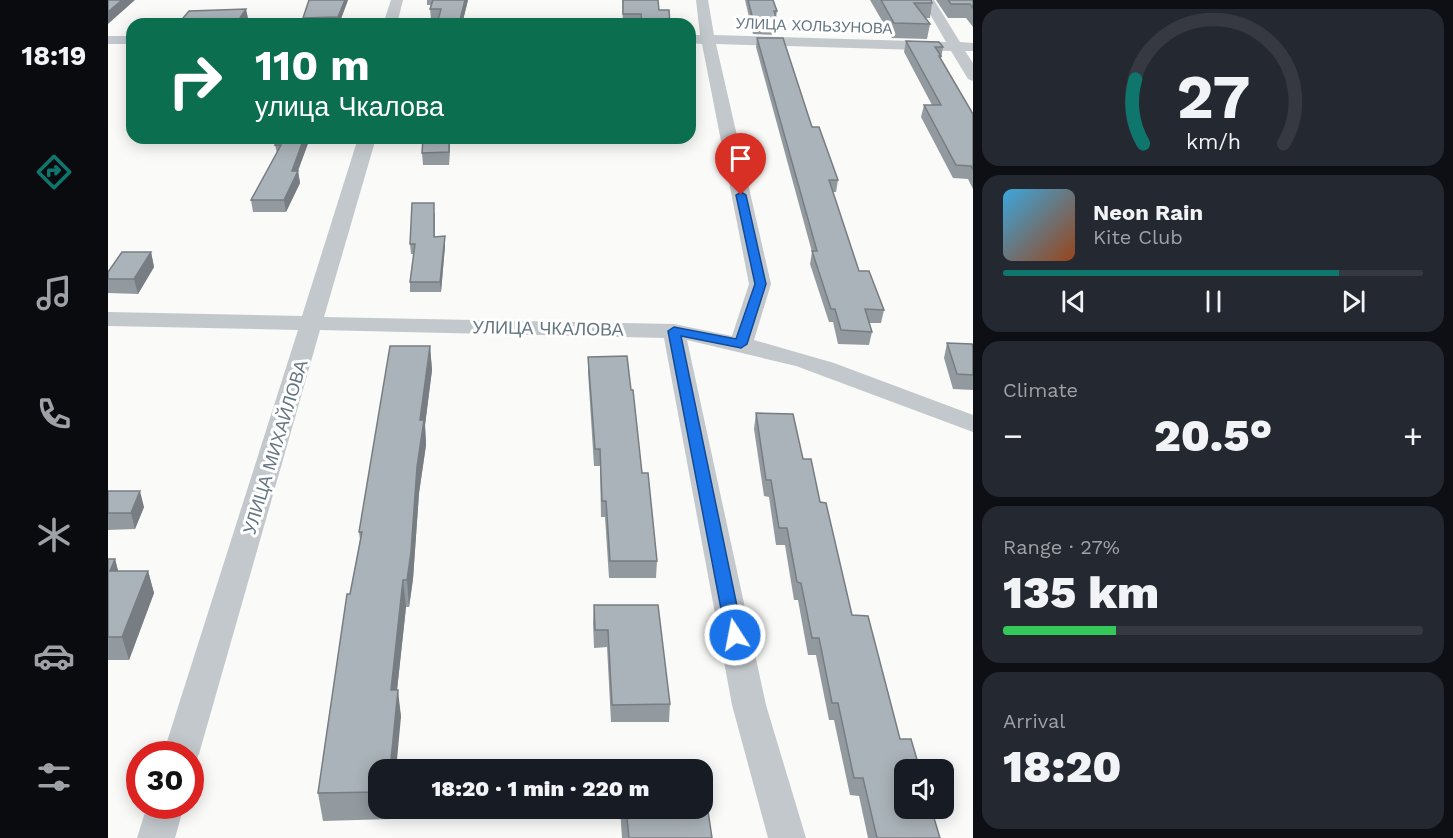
<!DOCTYPE html>
<html lang="en">
<head>
<meta charset="utf-8">
<style>
  body { margin:0; font-family:"Work Sans",sans-serif; background:#242831; color:#f1f3f6; height:100vh; display:flex; flex-direction:column; font-size:22px; white-space:nowrap }
  * { box-sizing:border-box; margin:0 }
  p { font-size:20px; color:#9ea1a6 }
  .icon { flex:none; width:33px; height:33px; fill:none; stroke:currentColor; stroke-width:2; stroke-linecap:round; stroke-linejoin:round }
  .map { position:relative; flex:1; overflow:hidden }
  .details { display:flex; flex-direction:column; gap:9px; padding:9px; background:#0d0f14; width:480px }
  .details>* { flex:none }
  .banner { position:absolute; left:18px; top:18px; width:570px; height:126px; border-radius:18px; box-shadow:0 3px 15px #0003; background:#0b6e4f; color:#fff; overflow:hidden }
  .tools { position:absolute; left:786px; top:759px; display:grid; gap:12px }
  .tools a { display:grid; place-items:center; width:60px; height:60px; border-radius:12px; background:#171b24; box-shadow:0 3px 15px #0003; font-size:30px }
  .speed { position:absolute; left:18px; top:741px; display:flex; gap:12px; font-size:30px; font-weight:700; text-align:center }
  .speed>* { display:grid; place-content:center; width:78px; height:78px; border-radius:50%; background:#171b24; box-shadow:0 3px 15px #0003; line-height:1 }
  .speed .limit { border:9px solid #d22; background:#fff; color:#111 }
  .pin { position:absolute; display:grid; place-items:center; width:51px; height:51px; color:#fff; margin:-62px -26px; border-radius:50% 50% 50% 0; rotate:-45deg; box-shadow:0 0 6px #0007 }
  .pin .icon { rotate:45deg }
  .me { position:absolute; width:66px; margin:-33px; rotate:349deg; stroke-linejoin:round; filter:drop-shadow(0 0 4px #0008) }
  .turn { display:flex; align-items:center; gap:21px; height:126px; padding:0 30px; font-size:27px }
  .turn .icon { width:78px; height:78px; stroke-width:2.5 }
  .turn b { display:block; font-size:42px; line-height:51px }
  .big { font-size:45px; font-weight:800; line-height:1.1 }
  .details .card { flex:1; display:flex; flex-direction:column; justify-content:center; gap:9px; min-width:0; padding:0 21px; border-radius:18px; background:#242831 }
  .details .dial { align-items:center; gap:0 }
  .dial svg { height:156px; overflow:visible; fill:none; stroke:#363941; stroke-width:7; stroke-linecap:round; text-anchor:middle }
  .dial text { fill:#f1f3f6; stroke:none }
  .song { display:flex; align-items:center; gap:18px }
  .cover { width:72px; height:72px; border-radius:9px; background:linear-gradient(135deg,hsl(200 70% 55%),hsl(20 70% 35%)) }
  .played { height:6px; border-radius:3px; background:linear-gradient(90deg,#0f766e 80%,#363941 80%) }
  .keys { display:flex; justify-content:space-around; direction:ltr }
  .heat { display:flex; justify-content:space-between; align-items:center; font-size:33px; direction:ltr }
  .charge { height:9px; border-radius:4px; background:linear-gradient(90deg,#34c759 27%,#363941 0) }
  .trip { position:absolute; left:260px; top:759px; width:345px; height:60px; border-radius:18px; background:#171b24; box-shadow:0 3px 15px #0003; font-weight:800; line-height:60px; text-align:center }
  main { display:flex; flex:1; min-height:0 }
  .dock { display:flex; flex-direction:column; width:108px; justify-content:space-around; align-items:center; background:#090b0e; color:#9ea1a6 }
  .dock .icon { width:42px; height:42px }
  .dock .selected { color:#0f766e }
  .dock b { font-size:27px; color:#f1f3f6 }
  .map>svg:first-child { display:block }
  .lines { fill:none; stroke-linecap:round; stroke-linejoin:round }
  .street { fill:#c3c8cc; fill-rule:evenodd }
  .wall { fill:#929a9f }
  .shaded-wall { fill:#777d82 }
  .building { fill:#aab3b9; stroke:#777d82; stroke-width:1.5 }
  .route { fill:#1a73e8; stroke:#114b97; stroke-width:1.5 }
  .labels { text-anchor:middle; dominant-baseline:central; stroke-width:6; stroke-linejoin:round; paint-order:stroke }
  .far-street-label { font-size:15px; fill:#657683; stroke:#fff }
  .street-label { font-size:18px; fill:#657683; stroke:#fff }
</style>
</head>
<body>
<main>
<nav class="dock">
<b>18:19</b>
<svg class="icon selected" aria-label="directions" viewBox="0 0 24 24"><path d="M12 3l9 9-9 9-9-9zM9 14v-3h6M13 9l2 2-2 2"/></svg>
<svg class="icon" aria-label="music" viewBox="0 0 24 24"><path d="M9 18V5l10-2v13"/><circle cx="6" cy="18" r="3"/><circle cx="16" cy="16" r="3"/></svg>
<svg class="icon" aria-label="phone" viewBox="0 0 24 24"><path d="M5 4h4l2 5-3 2q2 4 5 5l2-3 5 2v4C11 20 4 13 5 4z"/></svg>
<svg class="icon" aria-label="climate" viewBox="0 0 24 24"><path d="M12 3v18M4 7l16 10M4 17L20 7"/></svg>
<svg class="icon" aria-label="car" viewBox="0 0 24 24"><path d="M5 17H2v-5l4-1 3-4h7l3 4 3 1v5h-3M9 17h6M6 11h13"/><circle cx="7" cy="17" r="2"/><circle cx="17" cy="17" r="2"/></svg>
<svg class="icon" aria-label="filters" viewBox="0 0 24 24"><path d="M4 7h16M4 17h16"/><circle cx="9" cy="7" r="2"/><circle cx="15" cy="17" r="2"/></svg>
</nav>
<div class="map">
<svg width="865" height="838" viewBox="0 0 865 838">
  <rect width="100%" height="100%" fill="#fafaf8"/>
  <g class="lines">
    <!-- street -->
    <g class="street">
      <path d="M283 0H295L289 24H275Z"/>
      <path d="M588 0H600L606 35 838 42 814 0H826L852 42 865 43V51H857L865 63V81L860 79 843 51 608 44 663 284 646 340 726 363 865 415V432L688 366 579 340 658 705 698 838H660L624 705 556 338 212 330 91 754 86 764 82 765V754H55L190 330 0 326V312L194 316 250 138H268L216 317 566 324 624 336 641 284 594 44 582 43V35H592Z"/>
      <rect x="0" y="36" width="24" height="8"/>
      <path d="M39 806H76L67 838H29Z"/>
    </g>
  </g>
  <!-- wall -->
  <g class="wall">
    <path d="M240 0 231 24H196L195 18Z"/>
    <path d="M319 0H360L354 24H329L330 19H323L322 9 323 5H319Z"/>
    <path d="M514 0H550L551 10 562 24H515Z"/>
    <path d="M637 0H665L669 11 668 17 670 24 669 35 645 34Z"/>
    <path d="M762 0H823L824 3 822 18H817L822 24 819 39 784 38Z"/>
    <path d="M828 0H865V27L858 18H840Z"/>
    <path d="M649 38 704 127 730 180 728 192H725L751 271 776 310 773 323H761L764 332 761 345 730 344 725 322H721L702 264 704 252 648 47Z"/>
    <path d="M798 41 835 47 833 59 865 114V189L860 179 845 178 813 117 816 105H824L796 52Z"/>
    <path d="M171 138H210H202L190 171 192 183 178 212H145L143 200 169 153 167 145Z"/>
    <path d="M342 138 341 165H315L314 153Z"/>
    <path d="M327 212V237L337 246 333 292H302V282L306 254H303L302 244Z"/>
    <path d="M43 252 46 267 30 294 0 293V272Z"/>
    <path d="M839 343 865 347V390L845 389 836 358Z"/>
    <path d="M322 346 324 370 317 425 318 445 311 493 305 579 301 607H298L289 690 293 717 270 770V808H284L283 819 215 821 210 793 242 594 252 540 251 532Z"/>
    <path d="M480 357 534 473 549 561 548 578H501L497 517H493L492 466H486L480 372Z"/>
    <path d="M648 413 695 459 712 502 744 615 792 739 832 838H760L751 796 742 795 726 720H721L708 655H700L690 600H686L677 545H668L661 497 656 496 646 429Z"/>
    <path d="M0 491 36 507 27 529 0 530Z"/>
    <path d="M0 559H7L10 571H40L46 593 21 660H0Z"/>
    <path d="M486 605 562 704 561 722H503L499 647 486 648 485 623Z"/>
    <path d="M512 808H594L604 838H514Z"/>
  </g>
  <!-- shaded-wall -->
  <g class="shaded-wall">
    <path d="M14 0H27L0 24V12Z"/>
    <path d="M237 0H240L231 24 230 17Z"/>
    <path d="M357 0H360L354 24H351Z"/>
    <path d="M138 9 140 18 136 24H128Z"/>
    <path d="M196 138H202L189 173 190 171 192 183 178 212 176 200 184 171Z"/>
    <path d="M341 138H342L341 165Z"/>
    <path d="M337 236V246L333 292 332 282Z"/>
    <path d="M43 252 46 267 30 294 26 279Z"/>
    <path d="M322 346 324 370 317 425 318 445 311 493 305 579 301 607 299 580 312 420Z"/>
    <path d="M32 491 36 507 27 529 23 513Z"/>
    <path d="M7 559 13 582 2 571Z"/>
    <path d="M40 571 46 593 21 660 14 637Z"/>
    <path d="M295 580 298 607 286 718 283 690Z"/>
    <path d="M290 690 293 717 288 770H282Z"/>
    <path d="M282 808H284L283 819Z"/>
  </g>
  <!-- building -->
  <g class="building">
    <path d="M0 0H14L0 12Z"/>
    <path d="M201 0H237L230 17 195 18Z"/>
    <path d="M325 0H357L351 24H329L333 9H322Z"/>
    <path d="M515 0H550L551 10H561L562 24H534L533 14H515Z"/>
    <path d="M640 0H665L669 11H666L670 24 646 23Z"/>
    <path d="M773 0H823L824 3H806L822 24 786 23Z"/>
    <path d="M840 0H865V8L862 4H843Z"/>
    <path d="M138 9 128 24H70L81 11Z"/>
    <path d="M649 38H675L704 127H711L730 180H721L751 271H761L776 310 757 309 764 332 733 330 727 309H723L704 251H709Z"/>
    <path d="M798 41 831 42 835 47H827L833 56H831L865 114V170L863 166 848 165 816 105H833Z"/>
    <path d="M171 138H196L184 171H190L176 200H143L173 145H167Z"/>
    <path d="M315 138H341V152L314 153Z"/>
    <path d="M304 203H326V237L337 236 332 282H302L307 244H302Z"/>
    <path d="M14 252H43L26 279H0V272Z"/>
    <path d="M839 343 864 344 865 347V375L849 374Z"/>
    <path d="M282 346H322L312 420H316L309 467 303 552 299 580H295L283 690H290L282 770H270V792L210 793 239 594H242L254 532H251Z"/>
    <path d="M519 356 523 390H525L534 473H540L549 561H502L498 501H494L492 449H487L480 357Z"/>
    <path d="M648 413 685 414 695 459H703L712 502 718 503 744 615 760 616 792 739H803L812 770H796V808H823L832 838H769L755 778H746L730 703H724L711 638H704L693 583 689 582 679 528H671L663 480H658Z"/>
    <path d="M0 491H32L23 513H0Z"/>
    <path d="M0 559H7L2 571H40L14 637H0Z"/>
    <path d="M486 605H550L562 704 504 705 500 630H487Z"/>
    <path d="M593 762 594 770H515V763Z"/>
    <path d="M594 770 604 838H521L518 808H594Z"/>
  </g>
  <!-- route -->
  <path class="route" d="M633 192 638 195 658 284 639 344 633 348 573 336 635 635 633 639 627 641 621 639 618 635 560 331 566 327 628 339 647 284 628 195Z"/>
  <g class="labels">
    <!-- far-street labels -->
    <g class="far-street-label">
      <text transform="translate(706 26) rotate(2)">УЛИЦА ХОЛЬЗУНОВА</text>
    </g>
    <!-- street labels -->
    <g class="street-label">
      <text transform="translate(440 328) rotate(1)">УЛИЦА ЧКАЛОВА</text>
      <text transform="translate(167 447) rotate(-73)">УЛИЦА МИХАЙЛОВА</text>
    </g>
  </g>
</svg>
<div class="tools">
<a><svg class="icon" aria-label="sound" viewBox="0 0 24 24"><path d="M4 9h4l5-4v14l-5-4H4zM17 9q2 3 0 6"/></svg></a>
</div>
<div class="speed"><div class="limit">30</div></div>
<div class="pin" style="left:633px;top:195px;background:#d93025"><svg class="icon" aria-label="arrive" viewBox="0 0 24 24"><path d="M6 21V4h12l-3 4 3 4H6"/></svg></div>
<svg class="me" style="left:627px;top:635px" viewBox="-20 -20 40 40"><circle r="17" fill="#1a73e8" stroke="#fff" stroke-width="3"/><path d="M0-11L8 9 0 5-8 9z" fill="#fff"/></svg>
<div class="trip">18:20 · 1 min · 220 m</div>
<div class="banner">
<div class="turn"><svg class="icon" aria-label="right" viewBox="0 0 24 24"><path d="M7 20v-9h11M14 6l5 5-5 5"/></svg><div><b>110 m</b>улица Чкалова</div></div>
</div>
</div>
<section class="details">
<div class="card dial"><svg viewBox="0 0 100 80">
<path d="M14 69A42 42 0 1 1 86 69"/>
<path d="M14 69A42 42 0 0 1 10 36" stroke="#0f766e"/>
<text x="50" y="56" font-size="32" font-weight="700">27</text>
<text x="50" y="72" font-size="11">km/h</text>
</svg></div>
<div class="card">
<div class="song"><i class="cover"></i><div><b>Neon Rain</b><p>Kite Club</p></div></div>
<div class="played"></div>
<div class="keys"><svg class="icon" aria-label="previous" viewBox="0 0 24 24"><path d="M18 5L8 12l10 7zM5 5v14"/></svg><svg class="icon" aria-label="pause" viewBox="0 0 24 24"><path d="M8 5v14M16 5v14"/></svg><svg class="icon" aria-label="next" viewBox="0 0 24 24"><path d="M6 5l10 7-10 7zM19 5v14"/></svg></div>
</div>
<div class="card"><p>Climate</p>
<div class="heat"><a>−</a><b class="big">20.5°</b><a>+</a></div>
</div>
<div class="card"><p>Range · 27%</p><b class="big">135 km</b><div class="charge"></div></div>
<div class="card"><p>Arrival</p><b class="big">18:20</b></div>
</section>
</main>
</body>
</html>
